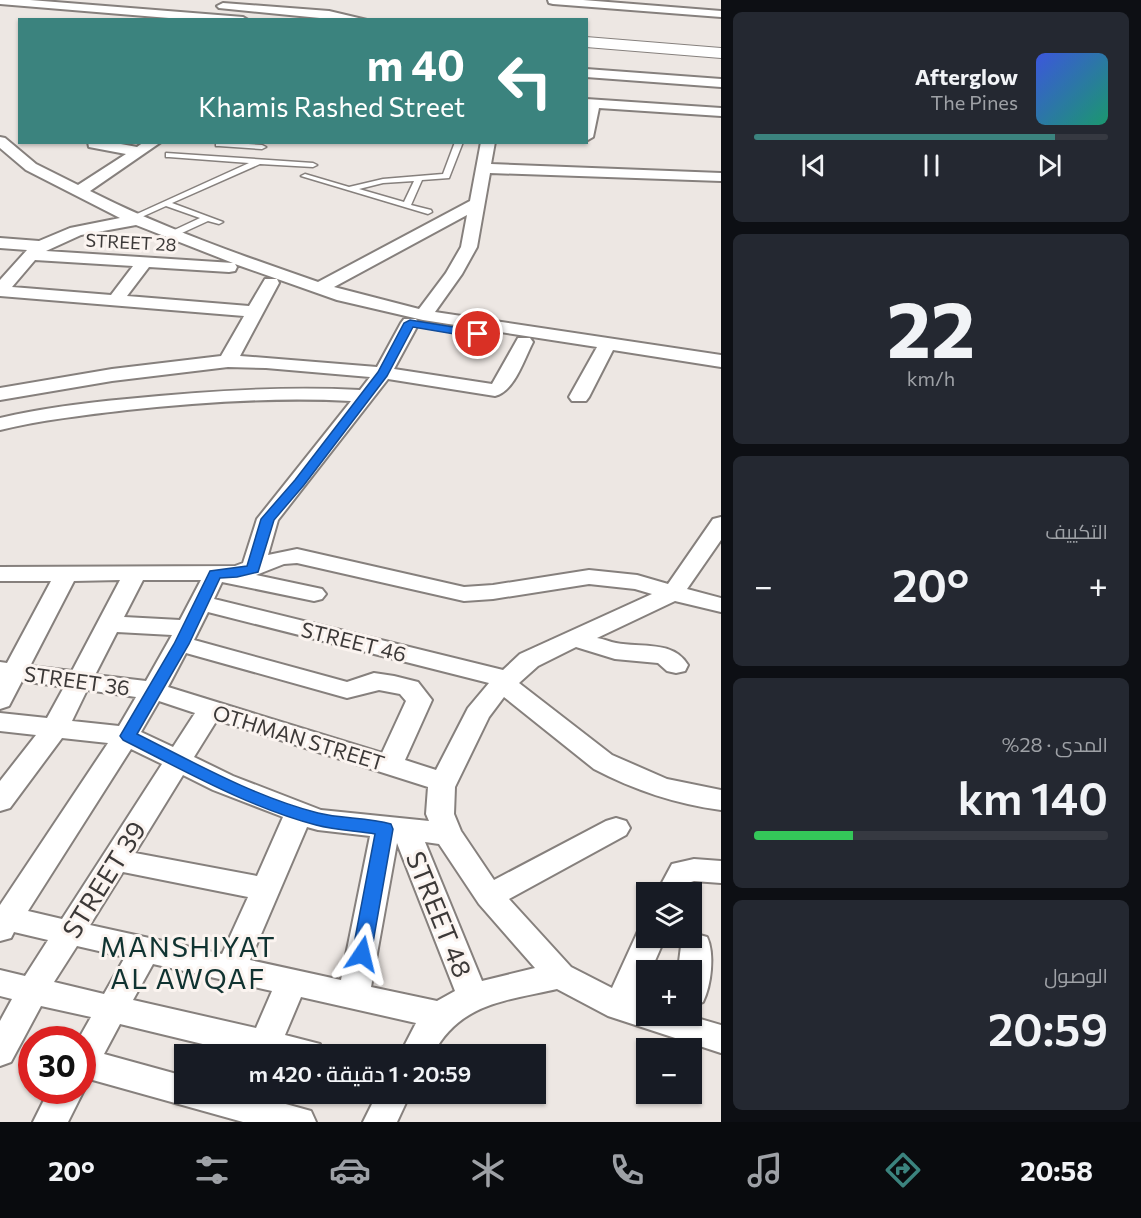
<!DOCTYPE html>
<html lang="ar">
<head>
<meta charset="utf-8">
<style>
  body { margin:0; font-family:Commissioner,Cairo,sans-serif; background:#242831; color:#f1f3f6; direction:rtl; height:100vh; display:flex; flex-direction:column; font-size:22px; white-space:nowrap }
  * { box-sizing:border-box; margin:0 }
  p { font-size:20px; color:#9ea1a6 }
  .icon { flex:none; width:33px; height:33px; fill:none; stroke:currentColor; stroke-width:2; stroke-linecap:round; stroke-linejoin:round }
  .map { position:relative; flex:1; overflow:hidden; direction:ltr }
  .drawer { display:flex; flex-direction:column; gap:12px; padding:12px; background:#0d0f14; width:420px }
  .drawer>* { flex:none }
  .hud { position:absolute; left:18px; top:18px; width:570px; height:126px; border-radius:0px; box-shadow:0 2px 4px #0004; direction:rtl; background:#3b837e; color:#fff; overflow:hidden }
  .tools { position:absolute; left:636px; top:882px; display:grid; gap:12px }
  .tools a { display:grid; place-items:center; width:66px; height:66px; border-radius:0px; background:#171b24; box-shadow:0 2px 4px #0004; font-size:30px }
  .speed { position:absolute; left:18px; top:1026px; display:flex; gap:12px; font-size:30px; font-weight:700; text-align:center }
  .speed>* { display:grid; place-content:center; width:78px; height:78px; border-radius:50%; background:#171b24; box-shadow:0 2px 4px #0004; line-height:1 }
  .speed .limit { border:9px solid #d22; background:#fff; color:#111 }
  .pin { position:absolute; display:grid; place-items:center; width:51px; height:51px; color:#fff; margin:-26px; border:3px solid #fff; border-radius:50%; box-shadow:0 2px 6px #0007 }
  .me { position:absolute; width:66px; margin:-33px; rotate:10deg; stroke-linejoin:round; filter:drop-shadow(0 0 4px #0008) }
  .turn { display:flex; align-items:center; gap:21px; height:126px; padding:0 24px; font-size:27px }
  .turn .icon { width:78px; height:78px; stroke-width:2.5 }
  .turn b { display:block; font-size:42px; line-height:51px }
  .big { font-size:45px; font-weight:600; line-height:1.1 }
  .drawer .card { flex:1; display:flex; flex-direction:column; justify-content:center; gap:9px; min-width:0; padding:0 21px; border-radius:9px; background:#242831 }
  .drawer .dial { align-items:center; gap:0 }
  .dial b { font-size:78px; line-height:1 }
  .song { display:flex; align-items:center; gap:18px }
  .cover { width:72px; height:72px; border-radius:9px; background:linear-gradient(135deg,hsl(230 70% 55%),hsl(160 70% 35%)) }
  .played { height:6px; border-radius:3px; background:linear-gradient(90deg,#3b837e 85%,#363941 85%) }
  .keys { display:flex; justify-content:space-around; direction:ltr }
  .heat { display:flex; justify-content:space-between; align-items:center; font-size:33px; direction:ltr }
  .charge { height:9px; border-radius:4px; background:linear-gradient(90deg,#34c759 28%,#363941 0) }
  .trip { position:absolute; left:174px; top:1044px; width:372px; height:60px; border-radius:0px; background:#171b24; box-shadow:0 2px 4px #0004; font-weight:600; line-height:60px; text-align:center; direction:rtl }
  .tab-bar { display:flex; height:96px; justify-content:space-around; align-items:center; background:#090b0e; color:#9ea1a6 }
  .tab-bar .icon { width:42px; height:42px }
  .tab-bar .active { color:#3b837e }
  .tab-bar b { font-size:27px; color:#f1f3f6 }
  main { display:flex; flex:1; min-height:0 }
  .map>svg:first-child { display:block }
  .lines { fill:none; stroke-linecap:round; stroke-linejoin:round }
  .lane-casing { stroke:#86807d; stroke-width:3 }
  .street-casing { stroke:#86807d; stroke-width:4 }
  .secondary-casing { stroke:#86807d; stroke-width:2 }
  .lane { fill:#fff; fill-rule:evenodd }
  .street { fill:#fff; fill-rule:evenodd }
  .secondary { fill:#fff; fill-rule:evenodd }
  .route { fill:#1a73e8; stroke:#114b97; stroke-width:1.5 }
  .labels { text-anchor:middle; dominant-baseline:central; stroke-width:6; stroke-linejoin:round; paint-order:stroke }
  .far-street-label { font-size:18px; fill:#3c3938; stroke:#fbf4f0 }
  .street-label { font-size:21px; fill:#3c3938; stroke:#fbf4f0 }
  .near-street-label { font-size:26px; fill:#3c3938; stroke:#fbf4f0 }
  .near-quarter-label { font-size:28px; letter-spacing:1.5px; fill:#103331; stroke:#fbf4f0 }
</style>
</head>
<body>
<main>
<section class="drawer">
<div class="card">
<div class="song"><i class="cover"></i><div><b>Afterglow</b><p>The Pines</p></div></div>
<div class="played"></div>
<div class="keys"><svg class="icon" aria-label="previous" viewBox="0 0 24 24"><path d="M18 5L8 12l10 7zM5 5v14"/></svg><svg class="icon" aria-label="pause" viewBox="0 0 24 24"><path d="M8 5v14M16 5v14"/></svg><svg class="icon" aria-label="next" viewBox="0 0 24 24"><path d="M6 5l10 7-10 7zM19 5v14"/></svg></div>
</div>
<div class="card dial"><b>22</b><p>km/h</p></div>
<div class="card"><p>التكييف</p>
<div class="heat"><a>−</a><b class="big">20°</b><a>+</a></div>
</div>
<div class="card"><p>المدى · 28%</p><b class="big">140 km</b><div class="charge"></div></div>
<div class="card"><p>الوصول</p><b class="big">20:59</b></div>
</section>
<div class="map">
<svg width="721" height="1122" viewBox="0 0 721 1122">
  <rect width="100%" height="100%" fill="#ede7e3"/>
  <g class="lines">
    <defs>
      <g id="lane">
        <path d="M216 142 262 145 266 147 262 149 219 146H216Z"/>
        <path d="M455 142H463L449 178 422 180 411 205 431 210 432 212 428 214 301 176 305 174 349 187 383 179 443 174ZM414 181 404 202 359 189 383 183Z"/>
        <path d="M166 153 313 163 317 165 313 167 260 164 172 203 223 222 219 224 208 221 171 238 167 235 168 233 200 218 166 206 135 220 128 218 249 163 169 157H166Z"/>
      </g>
      <g id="street">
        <path d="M0 0H30L243 17 248 20H193L0 4Z"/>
        <path d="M548 0H583L721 11V17L553 4 549 3Z"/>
        <path d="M223 3 329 11 367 20H340L219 8 217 6Z"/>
        <path d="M586 69 721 79V87L586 77Z"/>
        <path d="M586 99 721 108V116L599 108 593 137 586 141Z"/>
        <path d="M0 137 5 138 36 164 78 185 126 154 89 147 88 142H110L137 147 144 142H161L90 191C163 228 240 255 318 282L470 201 481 142H495L491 164 721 173V181L490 173 477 247 462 274 435 312 721 355V367L613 350 589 397 586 401H572L569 397 597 347 423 320 337 300 235 264 237 267 235 271 229 272 149 267 127 296 249 306 265 279H277L279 283 240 356 377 367 401 323 404 319H416L419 323 394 369 492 384 518 338H530L533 342C524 359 515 391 495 396L388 379 278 520 268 555 297 549 464 587 493 585 589 570 637 575 668 584 713 519 721 517V540L687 589 721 598V612L675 601 597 638C604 639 610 642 616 643 641 648 673 640 688 665L685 671 676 673 667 671 658 663 615 659 576 647 538 666 519 683 612 755 667 779 721 790V810C676 804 634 790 594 769L504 697 489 717 455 787 454 814 461 831 494 880 606 821 616 818 626 821 630 828 626 835 509 899 571 967 612 988 639 929 646 927V938H665L651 970H646V980L638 1000 646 1002V1016H690L721 1025V1053L608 1016 557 989C505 1001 460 1003 433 1054H400L416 1023 301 997 285 1035 320 1044 324 1054H244L120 1024 104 1054 184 1076V1094H249L311 1111 316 1122H243L82 1077V1040H78L91 1017 41 1006 11 1062 0 1066V1021L12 999 0 996V970L25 976 48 940 14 932 11 938 0 941V905L108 743 62 738 10 808 0 811V781L36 735 0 731V713L47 718 64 687 22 681 9 706 0 709V662L7 663 51 581H0V567L235 566 243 563 257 519 351 401C276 397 202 402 127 410 84 415 42 420 0 430V418C42 408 84 403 127 399 205 391 282 386 360 390L370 377 266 368 228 367 112 381 0 400V388L112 369 221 356 244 316 0 296V280L27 250 0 248V238L39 241 70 228 120 218 26 170 0 148ZM467 215 461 247 446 273 419 309 334 287ZM136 225 233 263 46 251 81 235ZM35 260 133 266 111 295 12 287ZM297 563 464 601 493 599 589 584 635 589 652 594 520 654 503 670 214 599 222 582 314 601 322 599 326 594 322 589 256 575 284 564ZM120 580 72 671 30 666 74 581ZM143 580H201L180 620 124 617ZM208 612 489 683 468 708 436 770 405 760 432 700 418 682 394 676 374 673 347 682 194 640ZM117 632 172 635 146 681 95 675ZM186 653 347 698 379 690 400 694 406 701 382 753 168 687ZM87 690 136 697 119 726 72 721ZM159 701 195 713 173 747 141 732ZM217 720 428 787 426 814 429 821 321 810 233 776 194 757ZM131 749 162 764 62 919 28 911ZM183 775 213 790 283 817 257 876 135 853ZM307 827 318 830 370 836 341 980 250 960ZM425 842 439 844 479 904 535 968 482 981ZM397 843 455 991 437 1001 371 987ZM123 872 248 897 222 954 90 925ZM77 946 125 957 104 994 54 982ZM153 964 272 991 256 1028 133 1000Z"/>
        <path d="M694 859 721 861V883L694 881 691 882 685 892H657L672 864Z"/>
        <path d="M696 934 707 937C715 954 711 986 703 1002L692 1006V970H678L681 946 685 938H692Z"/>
        <path d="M82 1088 84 1090 68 1122H33L49 1090H82Z"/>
        <path d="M377 1094H410L397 1122H363Z"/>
      </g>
      <path id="secondary" d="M586 37 721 48V58L586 47Z"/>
    </defs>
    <!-- lane casing -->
    <use href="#lane" class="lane-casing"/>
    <!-- street casing -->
    <use href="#street" class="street-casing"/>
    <!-- secondary casing -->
    <use href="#secondary" class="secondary-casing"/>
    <!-- lane -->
    <use href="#lane" class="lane"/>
    <!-- street -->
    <use href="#street" class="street"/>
    <!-- secondary -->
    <use href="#secondary" class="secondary"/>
  </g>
  <!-- route -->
  <path class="route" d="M410 320 478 331 483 334 478 338 413 327 387 376 304 485 274 520 258 572 237 577 220 578 189 644 137 734C195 763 255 797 318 813 342 819 367 817 391 824L393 829 371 954 368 959 362 962 355 959 352 954 375 834C356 831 335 830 316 825 248 807 185 771 123 740L120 736 174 644 210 571 247 566 261 519 295 480 378 372 404 323Z"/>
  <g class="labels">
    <!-- far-street labels -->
    <g class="far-street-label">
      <text transform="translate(131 242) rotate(3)">STREET 28</text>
    </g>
    <!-- street labels -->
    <g class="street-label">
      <text transform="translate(354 641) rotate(14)">STREET 46</text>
      <text transform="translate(77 680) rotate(8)">STREET 36</text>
      <text transform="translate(299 737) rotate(17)">OTHMAN STREET</text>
    </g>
    <!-- near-street labels -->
    <g class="near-street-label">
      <text transform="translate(103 879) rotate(-58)">STREET 39</text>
      <text transform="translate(440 914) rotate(68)">STREET 48</text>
    </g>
    <!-- near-quarter labels -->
    <g class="near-quarter-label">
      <text x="188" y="946">MANSHIYAT<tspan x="188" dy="32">AL AWQAF</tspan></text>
    </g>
  </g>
</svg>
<div class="tools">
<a><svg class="icon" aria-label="layers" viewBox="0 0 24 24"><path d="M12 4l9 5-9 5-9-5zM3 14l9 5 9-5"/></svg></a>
<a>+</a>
<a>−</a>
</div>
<div class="speed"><div class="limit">30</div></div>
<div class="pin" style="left:478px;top:334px;background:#d93025"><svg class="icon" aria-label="arrive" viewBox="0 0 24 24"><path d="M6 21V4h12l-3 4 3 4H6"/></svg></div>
<svg class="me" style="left:362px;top:954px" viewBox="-20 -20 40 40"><path d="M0-17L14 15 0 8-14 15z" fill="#1a73e8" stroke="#fff" stroke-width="4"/></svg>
<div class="trip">20:59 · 1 دقيقة · 420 m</div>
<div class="hud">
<div class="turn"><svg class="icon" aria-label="left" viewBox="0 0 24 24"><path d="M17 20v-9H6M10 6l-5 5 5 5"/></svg><div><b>40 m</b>Khamis Rashed Street</div></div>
</div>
</div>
</main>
<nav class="tab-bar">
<b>20:58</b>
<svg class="icon active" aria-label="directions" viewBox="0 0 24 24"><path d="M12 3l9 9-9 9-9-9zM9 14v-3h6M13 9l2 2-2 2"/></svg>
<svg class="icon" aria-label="music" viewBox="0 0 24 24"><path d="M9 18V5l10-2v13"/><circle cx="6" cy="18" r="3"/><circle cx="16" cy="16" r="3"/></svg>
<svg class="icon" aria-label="phone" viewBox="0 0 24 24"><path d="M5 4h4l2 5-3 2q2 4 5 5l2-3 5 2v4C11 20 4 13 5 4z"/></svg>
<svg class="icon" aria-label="climate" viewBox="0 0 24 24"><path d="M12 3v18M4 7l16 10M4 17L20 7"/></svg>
<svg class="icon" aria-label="car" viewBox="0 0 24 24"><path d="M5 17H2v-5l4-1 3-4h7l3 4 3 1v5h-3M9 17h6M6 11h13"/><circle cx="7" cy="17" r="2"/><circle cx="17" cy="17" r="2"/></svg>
<svg class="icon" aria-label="filters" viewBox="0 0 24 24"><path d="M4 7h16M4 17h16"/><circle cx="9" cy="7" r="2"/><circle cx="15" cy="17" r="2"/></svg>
<b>20°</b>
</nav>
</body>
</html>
